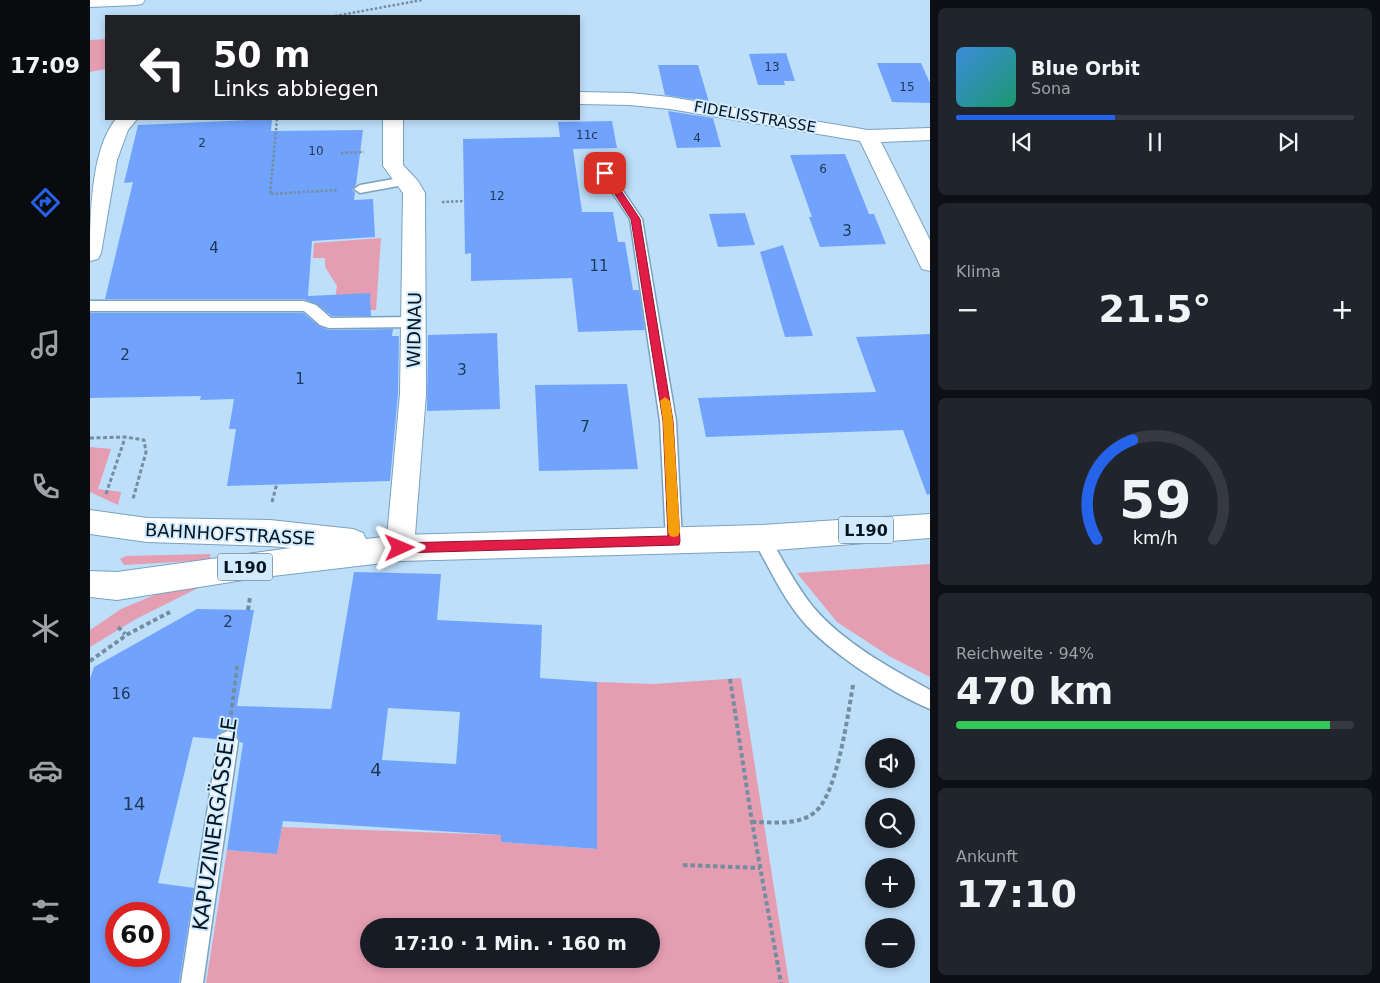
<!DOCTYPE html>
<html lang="de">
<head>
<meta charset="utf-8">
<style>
  body { margin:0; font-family:"DejaVu Sans",sans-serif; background:#20242c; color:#f1f3f6; height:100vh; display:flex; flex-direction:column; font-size:19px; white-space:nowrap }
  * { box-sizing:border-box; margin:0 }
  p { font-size:16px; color:#9ea1a6 }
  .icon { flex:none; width:28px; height:28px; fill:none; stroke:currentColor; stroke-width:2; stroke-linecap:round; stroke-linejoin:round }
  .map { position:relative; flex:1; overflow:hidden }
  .drawer { display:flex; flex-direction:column; gap:8px; padding:8px; background:#0d0f14; width:450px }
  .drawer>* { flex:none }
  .guide { position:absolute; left:15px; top:15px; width:475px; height:105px; border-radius:0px; box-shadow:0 2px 8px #0003; background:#202124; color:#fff; overflow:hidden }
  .tools { position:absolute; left:775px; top:738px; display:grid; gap:10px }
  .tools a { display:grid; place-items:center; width:50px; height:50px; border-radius:50%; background:#171b24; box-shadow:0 2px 8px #0003; font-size:25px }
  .speed { position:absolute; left:15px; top:902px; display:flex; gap:10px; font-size:25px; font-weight:700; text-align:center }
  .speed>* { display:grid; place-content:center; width:65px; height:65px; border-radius:50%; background:#171b24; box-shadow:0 2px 8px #0003; line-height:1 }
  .speed .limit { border:8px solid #d22; background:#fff; color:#111 }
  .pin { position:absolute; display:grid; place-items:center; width:42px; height:42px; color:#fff; margin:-21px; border-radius:10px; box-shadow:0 2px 8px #0006 }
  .me { position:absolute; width:55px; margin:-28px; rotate:89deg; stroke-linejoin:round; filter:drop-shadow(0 0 4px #0008) }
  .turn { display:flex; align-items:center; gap:18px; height:105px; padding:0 25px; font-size:22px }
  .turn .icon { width:65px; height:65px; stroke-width:2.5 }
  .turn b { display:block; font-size:35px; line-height:42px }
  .big { font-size:38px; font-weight:600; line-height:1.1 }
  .drawer .tile { flex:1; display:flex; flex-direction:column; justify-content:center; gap:8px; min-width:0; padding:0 18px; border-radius:8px; background:#20242c }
  .drawer .dial { align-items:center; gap:0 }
  .dial svg { height:130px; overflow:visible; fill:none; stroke:#363941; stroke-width:7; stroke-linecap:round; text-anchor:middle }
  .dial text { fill:#f1f3f6; stroke:none }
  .song { display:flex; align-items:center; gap:15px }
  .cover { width:60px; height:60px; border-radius:8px; background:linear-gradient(135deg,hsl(210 70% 55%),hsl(160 70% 35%)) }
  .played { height:5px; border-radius:2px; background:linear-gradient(90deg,#2563eb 40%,#363941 40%) }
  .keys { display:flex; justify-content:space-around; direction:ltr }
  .heat { display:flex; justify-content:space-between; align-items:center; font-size:28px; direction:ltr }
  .charge { height:8px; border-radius:4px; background:linear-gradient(90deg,#34c759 94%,#363941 0) }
  .trip { position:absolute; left:270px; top:918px; width:300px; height:50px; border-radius:25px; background:#171b24; box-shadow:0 2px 8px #0003; font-weight:600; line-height:50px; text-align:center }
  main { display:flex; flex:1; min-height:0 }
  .menu { display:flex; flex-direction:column; width:90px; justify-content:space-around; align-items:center; background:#090b0e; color:#9ea1a6 }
  .menu .icon { width:35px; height:35px }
  .menu .active { color:#2563eb }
  .menu b { font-size:22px; color:#f1f3f6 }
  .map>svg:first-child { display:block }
  .green { fill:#e59db1; fill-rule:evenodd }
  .building { fill:#71a3fc; fill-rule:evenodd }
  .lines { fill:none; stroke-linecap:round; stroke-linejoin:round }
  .service-casing { stroke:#79a2c0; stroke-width:3 }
  .minor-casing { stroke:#79a2c0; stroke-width:2 }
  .primary-casing { stroke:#79a2c0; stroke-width:2 }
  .path-far2 { stroke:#738da1; stroke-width:2.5; stroke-dasharray:2.5 2; stroke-linecap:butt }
  .path-far1 { stroke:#738da1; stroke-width:3; stroke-dasharray:4 2.5; stroke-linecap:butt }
  .path { stroke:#738da1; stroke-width:4; stroke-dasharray:4.5 3; stroke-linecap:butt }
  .service { fill:#fff; fill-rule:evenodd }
  .minor { fill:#fff; fill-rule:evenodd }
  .primary { fill:#fff; fill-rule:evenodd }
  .route { fill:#e11d48; stroke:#92132f }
  .slow { fill:#f59e0b }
  .labels { text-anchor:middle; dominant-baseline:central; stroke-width:4; stroke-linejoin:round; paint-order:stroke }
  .far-number-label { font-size:12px; fill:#203857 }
  .far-street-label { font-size:15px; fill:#051520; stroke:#d2ebff }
  .number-label { font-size:15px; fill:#203857 }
  .shield { fill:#d2ebff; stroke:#425563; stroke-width:1 }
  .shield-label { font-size:16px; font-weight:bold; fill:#051520 }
  .street-label { font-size:18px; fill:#051520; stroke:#d2ebff }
  .near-number-label { font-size:18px; fill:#203857 }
  .near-street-label { font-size:21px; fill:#051520; stroke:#d2ebff }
</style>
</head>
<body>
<main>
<nav class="menu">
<b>17:09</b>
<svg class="icon active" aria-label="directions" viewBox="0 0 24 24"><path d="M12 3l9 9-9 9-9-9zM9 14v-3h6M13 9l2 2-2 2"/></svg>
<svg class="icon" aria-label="music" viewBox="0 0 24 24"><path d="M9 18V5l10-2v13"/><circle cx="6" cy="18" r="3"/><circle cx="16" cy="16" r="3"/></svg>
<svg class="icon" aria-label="phone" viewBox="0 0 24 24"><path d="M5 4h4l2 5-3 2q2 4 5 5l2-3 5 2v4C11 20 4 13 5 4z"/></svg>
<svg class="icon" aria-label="climate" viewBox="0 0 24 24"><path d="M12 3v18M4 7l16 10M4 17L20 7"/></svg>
<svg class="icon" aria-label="car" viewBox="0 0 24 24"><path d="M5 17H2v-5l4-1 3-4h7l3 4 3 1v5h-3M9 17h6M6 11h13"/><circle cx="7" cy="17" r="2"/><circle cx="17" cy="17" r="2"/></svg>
<svg class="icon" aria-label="filters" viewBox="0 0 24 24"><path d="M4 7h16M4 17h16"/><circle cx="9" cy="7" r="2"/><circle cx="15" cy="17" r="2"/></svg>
</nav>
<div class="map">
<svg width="840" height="983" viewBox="0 0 840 983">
  <rect width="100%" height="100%" fill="#bedff9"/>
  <!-- green -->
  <g class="green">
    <path d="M16 39V69L0 72V40Z"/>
    <path d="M291 238 286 310H243L247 286 235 267V258H223L224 243Z"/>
    <path d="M0 447 21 449 8 489 31 492 28 505 0 492Z"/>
    <path d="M120 554 121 560 34 565 30 559 36 556Z"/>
    <path d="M840 564V677L799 656 747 622 707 573Z"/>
    <path d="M118 583 46 619 0 647V630L31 609 74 591Z"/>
    <path d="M651 678 699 983H116L137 850 187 854 192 827 411 835V842L506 849 507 682 564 684ZM279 926H561V959H279Z"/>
  </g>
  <!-- building -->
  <g class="building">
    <path d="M696 53 705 81H694L695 85H668L659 54Z"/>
    <path d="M787 63H831L840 83V103L802 102Z"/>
    <path d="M568 65H608L619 102 575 95Z"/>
    <path d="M578 111 623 118 631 147 587 148Z"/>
    <path d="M182 119 181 131 273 130 266 185 262 190 265 192 264 200 283 199 285 237 222 241 218 296 280 293 281 316H242L227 304 214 299H15L43 182 34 183 48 125Z"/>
    <path d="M522 121 527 148 483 149 492 212H523L528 242H535L543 290H549L555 330 488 332 482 278 381 281V253L375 254 373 139 470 137 468 122Z"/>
    <path d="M755 154 779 214H784L796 244 730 247 719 217H722L700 155Z"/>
    <path d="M655 213 665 245 628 247 619 214Z"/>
    <path d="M693 245 723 336 695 337 670 252Z"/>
    <path d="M0 313H213L229 326 238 330 303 329 302 336H309L308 394 300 481 137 486 146 429H139L144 399 110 400 111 396 0 398Z"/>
    <path d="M407 333 410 409 337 411 338 335Z"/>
    <path d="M840 334V494L837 495 813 430 616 437 608 398 786 392 766 337Z"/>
    <path d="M537 384 548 469 449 471 445 385Z"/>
    <path d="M264 572 351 574 347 620 452 625 450 678 507 682V849L411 842V835L193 821 187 854 137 850 153 743 150 742 146 732 139 729 130 732 127 739 103 737 68 883 104 888 89 983H0V679L4 667 107 609 164 610 147 706 241 709ZM298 708 370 712 366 764 292 760ZM26 914H69V956H26Z"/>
  </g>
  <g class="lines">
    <defs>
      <g id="service">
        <path d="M515 169 519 170 552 219 586 421 592 541 590 546 584 548 578 546 576 541 570 421 540 219 509 173Z"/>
        <path d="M315 177 321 181 319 184 270 193 264 189 270 185Z"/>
        <path d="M0 301H214L226 305 241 318 323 317 328 318 330 322 328 326 323 327 239 328 230 325 214 311H0Z"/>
        <path d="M671 531 677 533C692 558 705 585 724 608 754 643 800 668 840 690V709C803 694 736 650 711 619 692 596 680 569 665 543L663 538 665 533Z"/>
        <path d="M138 731 145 734 148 741 113 983H91L128 741 131 734Z"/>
      </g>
      <g id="minor">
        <path d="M0 0H55L52 4 46 5 0 7Z"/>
        <path d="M489 92 540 93 580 97 778 130 840 128V140L791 142 840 240V271L832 269 829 263 770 141 580 109 540 105 489 104Z"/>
        <path d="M26 119H47L38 130 27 160 11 253 8 259 0 261C0 220 0 150 26 119Z"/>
        <path d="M293 119H313V165L328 181 335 193 336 394 324 548 320 557 310 561 300 557 296 548 310 394 313 193 293 166Z"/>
      </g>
      <path id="primary" d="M0 510 57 518 180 520 263 529 273 533 276 539 310 535 671 525 840 514V538L671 551 310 561 166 578 27 600 0 597V571L27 572 201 548 180 546 57 542 0 534Z"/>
    </defs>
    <!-- service casing -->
    <use href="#service" class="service-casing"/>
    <!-- minor casing -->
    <use href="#minor" class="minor-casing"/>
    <!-- primary casing -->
    <use href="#primary" class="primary-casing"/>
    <!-- path-far2 -->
    <g class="path-far2">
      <path d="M245 16 332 0"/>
      <path d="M187 119 180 194 248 190"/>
      <path d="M251 153 274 152"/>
      <path d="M352 202 374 201"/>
    </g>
    <!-- path-far1 -->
    <g class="path-far1">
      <path d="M0 438 35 437 54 440 56 452 43 499"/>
      <path d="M16 494 35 438"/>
      <path d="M182 502 187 483"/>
    </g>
    <!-- path -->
    <g class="path">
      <path d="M158 610 160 597"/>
      <path d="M28 627 35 634"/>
      <path d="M0 661 38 634 80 612"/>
      <path d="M640 679 662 822 691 983"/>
      <path d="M141 715 147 666"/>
      <path d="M662 822C682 822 709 826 725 812 747 795 758 714 763 685"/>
      <path d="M593 865 670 868"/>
    </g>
    <!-- service -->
    <use href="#service" class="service"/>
    <!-- minor -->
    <use href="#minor" class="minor"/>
    <!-- primary -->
    <use href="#primary" class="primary"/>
  </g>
  <!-- route -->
  <path class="route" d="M515 170 518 171 550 219 583 421 590 541 589 545 310 553 305 552 304 548 305 544 310 543 578 536 573 421 541 219 511 173Z"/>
  <!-- slow -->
  <path class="slow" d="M575 397 580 401 583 421 590 532 588 536 584 537 580 536 578 532 573 421 570 401Z"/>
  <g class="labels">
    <!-- far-number labels -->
    <g class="far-number-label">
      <text x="682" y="67">13</text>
      <text x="817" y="87">15</text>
      <text x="497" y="135">11c</text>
      <text x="607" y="138">4</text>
      <text x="112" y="143">2</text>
      <text x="226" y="151">10</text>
      <text x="733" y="169">6</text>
      <text x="407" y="196">12</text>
    </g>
    <!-- far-street labels -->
    <g class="far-street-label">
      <text transform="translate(665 117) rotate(10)">FIDELISSTRASSE</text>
    </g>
    <!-- number labels -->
    <g class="number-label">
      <text x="757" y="231">3</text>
      <text x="124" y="248">4</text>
      <text x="509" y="266">11</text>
      <text x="35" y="355">2</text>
      <text x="372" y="370">3</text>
      <text x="210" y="379">1</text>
      <text x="495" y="427">7</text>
      <text x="138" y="622">2</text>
      <text x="31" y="694">16</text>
    </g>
    <!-- shield labels -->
    <g class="shield">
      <rect x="748.5" y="516.5" width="55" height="27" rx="4"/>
      <rect x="127.5" y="553.5" width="55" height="27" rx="4"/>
    </g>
    <g class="shield-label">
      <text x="776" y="530">L190</text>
      <text x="155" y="567">L190</text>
    </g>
    <!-- street labels -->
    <g class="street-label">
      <text transform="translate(324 330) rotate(-89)">WIDNAU</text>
      <text transform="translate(140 534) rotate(3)">BAHNHOFSTRASSE</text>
    </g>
    <!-- near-number labels -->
    <g class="near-number-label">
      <text x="286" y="769">4</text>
      <text x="44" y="803">14</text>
    </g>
    <!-- near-street labels -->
    <g class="near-street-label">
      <text transform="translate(125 824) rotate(-82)">KAPUZINERGÄSSELE</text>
    </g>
  </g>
</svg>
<div class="tools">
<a><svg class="icon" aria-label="sound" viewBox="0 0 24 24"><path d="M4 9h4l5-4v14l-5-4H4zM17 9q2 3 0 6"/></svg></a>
<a><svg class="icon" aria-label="search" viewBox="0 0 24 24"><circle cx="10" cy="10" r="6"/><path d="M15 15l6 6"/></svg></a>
<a>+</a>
<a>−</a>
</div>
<div class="speed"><div class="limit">60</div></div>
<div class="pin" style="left:515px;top:173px;background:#d93025"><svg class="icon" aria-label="arrive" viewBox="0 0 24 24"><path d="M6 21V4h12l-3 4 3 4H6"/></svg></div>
<svg class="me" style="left:310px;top:548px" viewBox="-20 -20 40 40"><path d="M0-17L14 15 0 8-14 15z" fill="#e11d48" stroke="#fff" stroke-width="4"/></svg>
<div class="trip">17:10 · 1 Min. · 160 m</div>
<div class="guide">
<div class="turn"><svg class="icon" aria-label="left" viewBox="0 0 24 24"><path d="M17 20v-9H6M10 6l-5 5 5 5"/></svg><div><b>50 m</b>Links abbiegen</div></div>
</div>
</div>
<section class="drawer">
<div class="tile">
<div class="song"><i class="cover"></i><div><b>Blue Orbit</b><p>Sona</p></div></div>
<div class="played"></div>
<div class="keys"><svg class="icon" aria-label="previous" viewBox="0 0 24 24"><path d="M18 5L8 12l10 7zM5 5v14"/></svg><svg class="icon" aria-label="pause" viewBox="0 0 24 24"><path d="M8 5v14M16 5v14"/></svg><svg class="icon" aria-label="next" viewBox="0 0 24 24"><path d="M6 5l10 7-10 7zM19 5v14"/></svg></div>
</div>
<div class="tile"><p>Klima</p>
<div class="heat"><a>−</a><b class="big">21.5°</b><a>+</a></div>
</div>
<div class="tile dial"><svg viewBox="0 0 100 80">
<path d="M14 69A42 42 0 1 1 86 69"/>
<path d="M14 69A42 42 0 0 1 36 8" stroke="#2563eb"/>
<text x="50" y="56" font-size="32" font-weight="700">59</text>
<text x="50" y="72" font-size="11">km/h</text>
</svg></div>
<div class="tile"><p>Reichweite · 94%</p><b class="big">470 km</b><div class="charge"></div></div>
<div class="tile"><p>Ankunft</p><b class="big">17:10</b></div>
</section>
</main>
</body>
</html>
